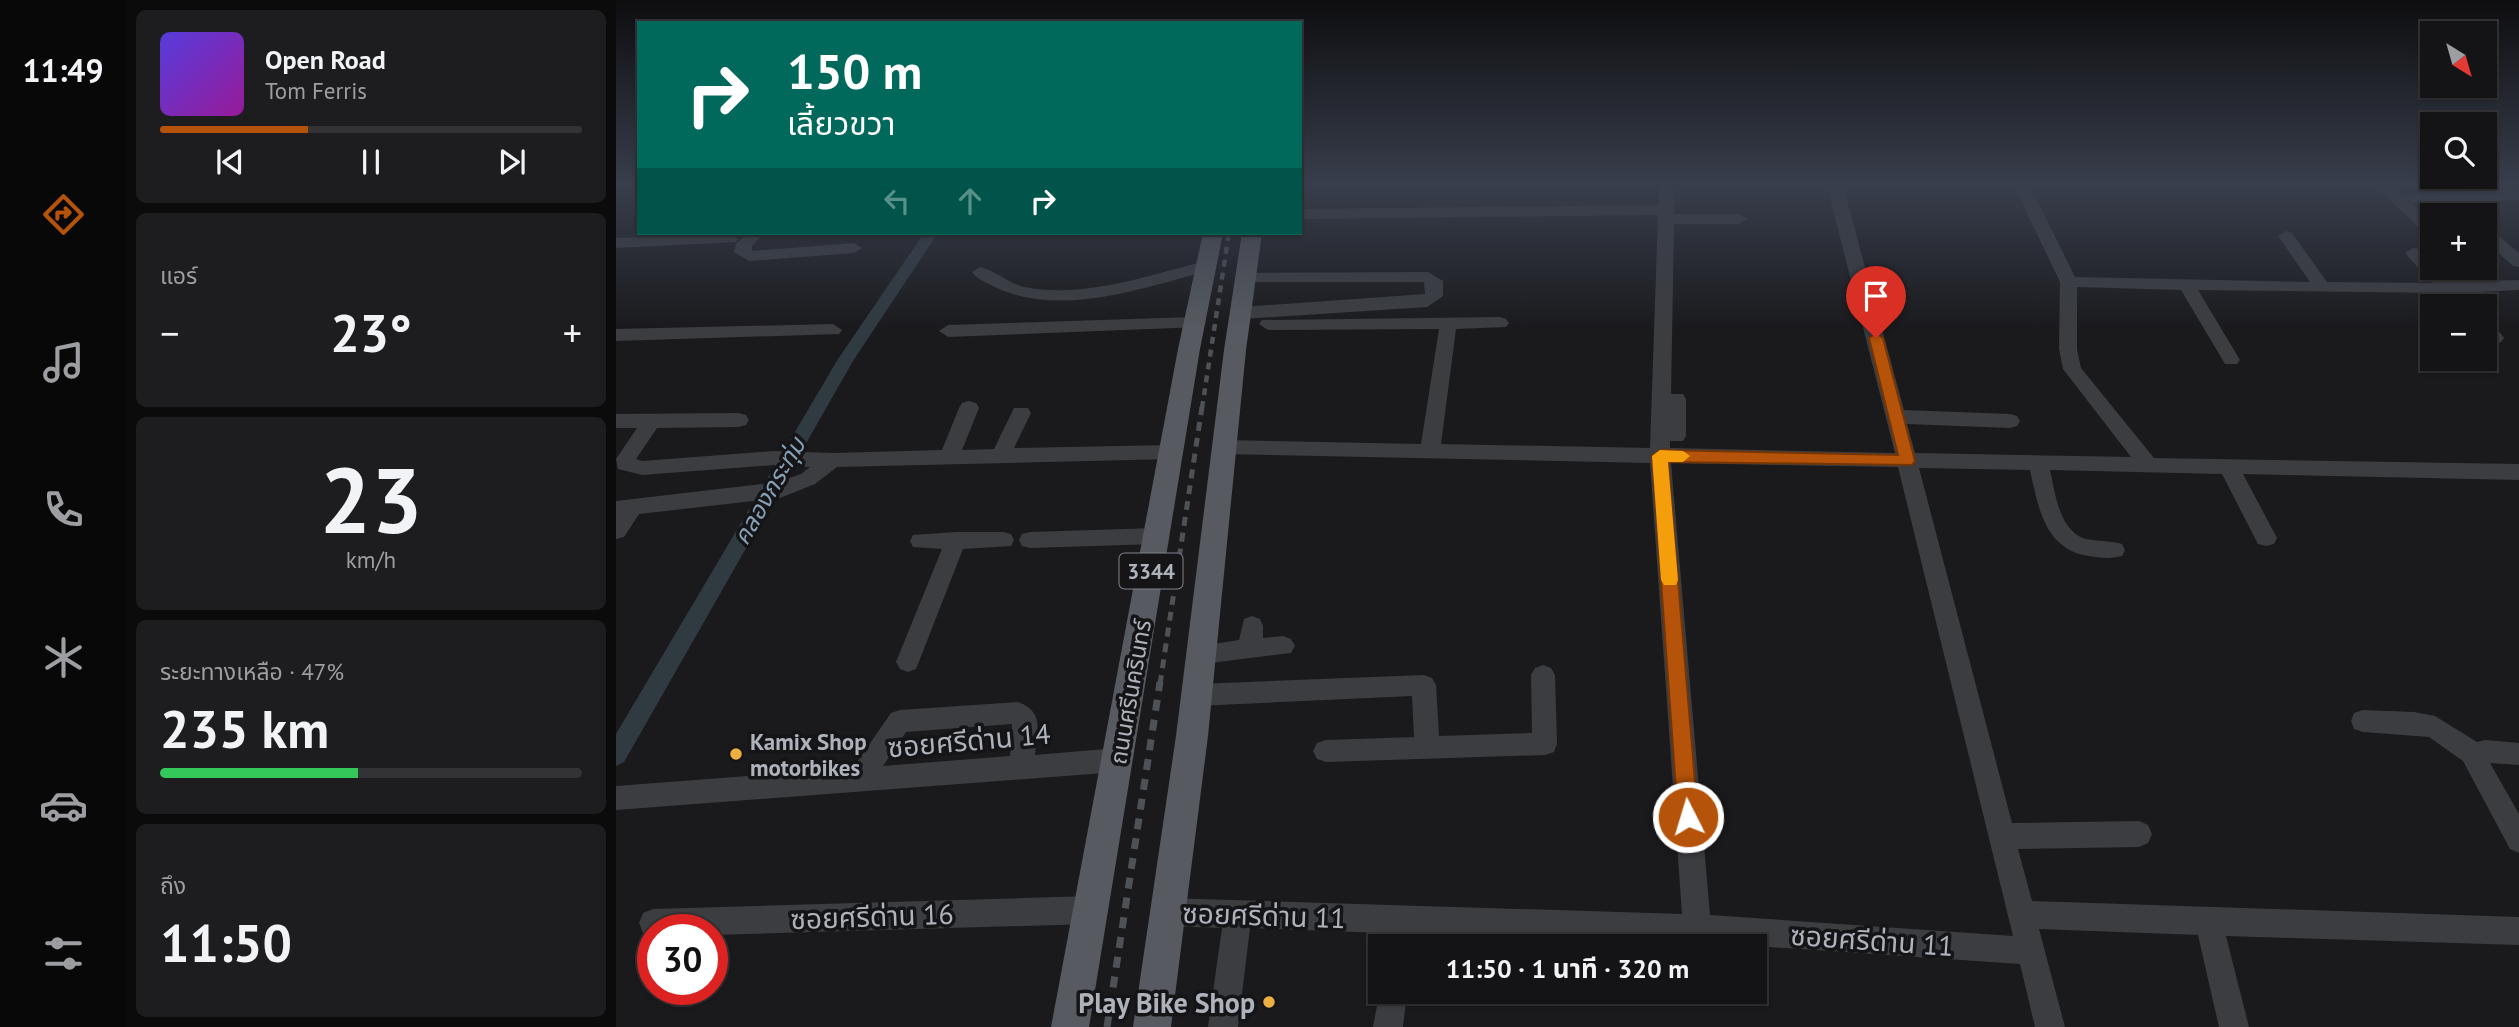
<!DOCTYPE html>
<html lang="th">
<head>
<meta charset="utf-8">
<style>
  body { margin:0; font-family:"PT Sans","Noto Sans Thai",sans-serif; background:#1d1d1f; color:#f1f3f6; height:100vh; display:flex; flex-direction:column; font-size:26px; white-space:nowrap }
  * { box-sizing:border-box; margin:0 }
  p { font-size:23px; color:#9d9ea1 }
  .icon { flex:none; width:38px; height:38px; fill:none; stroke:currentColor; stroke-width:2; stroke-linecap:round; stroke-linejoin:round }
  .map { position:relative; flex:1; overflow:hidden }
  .side { display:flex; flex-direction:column; gap:10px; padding:10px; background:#0b0b0c; width:490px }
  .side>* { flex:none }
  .guide { position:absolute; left:21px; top:21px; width:665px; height:214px; border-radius:0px; box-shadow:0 2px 5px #0004,0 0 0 2px #333335; background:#00695c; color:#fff; overflow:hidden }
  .needle { width:46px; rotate:143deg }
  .controls { position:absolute; left:1804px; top:21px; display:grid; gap:14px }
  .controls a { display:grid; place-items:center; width:77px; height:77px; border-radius:0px; background:#141416; box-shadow:0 2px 5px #0004,0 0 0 2px #333335; font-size:35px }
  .speed { position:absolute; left:21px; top:914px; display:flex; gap:14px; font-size:35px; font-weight:700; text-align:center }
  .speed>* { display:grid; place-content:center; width:91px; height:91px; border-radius:50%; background:#141416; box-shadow:0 2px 5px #0004,0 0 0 2px #333335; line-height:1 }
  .speed .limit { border:10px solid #d22; background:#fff; color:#111 }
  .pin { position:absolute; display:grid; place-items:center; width:60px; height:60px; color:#fff; margin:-72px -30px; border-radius:50% 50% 50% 0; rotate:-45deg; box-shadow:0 0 7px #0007 }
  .pin .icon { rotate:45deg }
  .me { position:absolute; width:77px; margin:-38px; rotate:355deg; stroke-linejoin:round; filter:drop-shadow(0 0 5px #0008) }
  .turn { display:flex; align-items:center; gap:24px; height:147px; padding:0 35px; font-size:32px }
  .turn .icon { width:91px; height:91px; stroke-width:2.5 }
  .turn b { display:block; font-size:49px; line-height:60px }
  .lanes { display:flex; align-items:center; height:66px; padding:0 35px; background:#0003; justify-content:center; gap:35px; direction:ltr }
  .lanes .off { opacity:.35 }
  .big { font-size:52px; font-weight:700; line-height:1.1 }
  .side .widget { flex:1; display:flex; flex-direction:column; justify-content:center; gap:10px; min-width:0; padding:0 24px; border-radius:10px; background:#1d1d1f }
  .side .dial { align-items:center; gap:0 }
  .dial b { font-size:91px; line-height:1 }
  .song { display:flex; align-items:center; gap:21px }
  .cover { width:84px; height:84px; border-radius:10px; background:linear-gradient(135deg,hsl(250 70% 55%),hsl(300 70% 35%)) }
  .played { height:7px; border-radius:4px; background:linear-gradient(90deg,#b45309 35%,#333335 35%) }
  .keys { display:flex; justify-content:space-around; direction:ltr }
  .heat { display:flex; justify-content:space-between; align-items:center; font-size:38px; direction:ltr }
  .charge { height:10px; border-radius:5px; background:linear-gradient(90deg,#34c759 47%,#333335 0) }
  .trip { position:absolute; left:752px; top:934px; width:399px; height:70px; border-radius:0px; background:#141416; box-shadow:0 2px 5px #0004,0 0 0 2px #333335; font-weight:700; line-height:70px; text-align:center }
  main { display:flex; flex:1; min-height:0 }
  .tab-bar { display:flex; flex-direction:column; width:126px; justify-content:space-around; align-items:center; background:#080809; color:#9d9ea1 }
  .tab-bar .icon { width:49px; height:49px }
  .tab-bar .current { color:#b45309 }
  .tab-bar b { font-size:32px; color:#f1f3f6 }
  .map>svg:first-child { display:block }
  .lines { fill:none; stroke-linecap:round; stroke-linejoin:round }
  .canal { fill:#303a41; fill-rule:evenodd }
  .minor { fill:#3b3d41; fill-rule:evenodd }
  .major { fill:#575a60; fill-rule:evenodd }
  .rail-far2 { stroke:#4e5156; stroke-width:4.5; stroke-dasharray:7 6; stroke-linecap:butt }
  .rail-far1 { stroke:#4e5156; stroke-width:5; stroke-dasharray:9 7; stroke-linecap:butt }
  .rail { stroke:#4e5156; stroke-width:7; stroke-dasharray:11 9; stroke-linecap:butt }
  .route { fill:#b45309; stroke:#753606; stroke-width:2 }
  .slow { fill:#f59e0b }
  .poi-dot { fill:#edaf42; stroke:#151518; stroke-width:2.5 }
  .labels { text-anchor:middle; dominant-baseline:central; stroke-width:7; stroke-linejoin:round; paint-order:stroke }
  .shield { fill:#151518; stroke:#7f838a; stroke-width:2 }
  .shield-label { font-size:21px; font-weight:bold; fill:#adb2bb }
  .street-label { font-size:23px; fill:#adb2bb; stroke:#151518 }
  .poi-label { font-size:23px; font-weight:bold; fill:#adb2bb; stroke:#151518; text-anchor:start }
  .water-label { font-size:24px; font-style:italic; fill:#86a0b5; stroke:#151518 }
  .near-street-label { font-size:28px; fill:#adb2bb; stroke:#151518 }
  .near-poi-label { font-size:28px; font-weight:bold; fill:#adb2bb; stroke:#151518; text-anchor:end }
</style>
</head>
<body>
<main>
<nav class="tab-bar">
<b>11:49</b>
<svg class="icon current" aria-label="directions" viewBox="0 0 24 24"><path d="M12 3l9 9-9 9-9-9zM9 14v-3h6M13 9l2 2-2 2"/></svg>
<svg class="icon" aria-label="music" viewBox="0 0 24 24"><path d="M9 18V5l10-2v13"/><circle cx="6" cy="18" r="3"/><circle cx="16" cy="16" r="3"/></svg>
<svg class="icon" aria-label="phone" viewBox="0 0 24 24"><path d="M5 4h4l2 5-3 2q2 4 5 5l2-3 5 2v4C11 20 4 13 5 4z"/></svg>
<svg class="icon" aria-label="climate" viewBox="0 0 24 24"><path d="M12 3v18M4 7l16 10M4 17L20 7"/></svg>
<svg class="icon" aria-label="car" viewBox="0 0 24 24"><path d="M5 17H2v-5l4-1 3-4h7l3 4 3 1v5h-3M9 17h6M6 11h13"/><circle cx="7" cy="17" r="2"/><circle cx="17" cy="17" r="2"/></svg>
<svg class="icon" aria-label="filters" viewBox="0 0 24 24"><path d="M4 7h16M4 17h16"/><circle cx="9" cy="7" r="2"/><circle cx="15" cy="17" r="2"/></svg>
</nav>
<section class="side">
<div class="widget">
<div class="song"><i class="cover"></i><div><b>Open Road</b><p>Tom Ferris</p></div></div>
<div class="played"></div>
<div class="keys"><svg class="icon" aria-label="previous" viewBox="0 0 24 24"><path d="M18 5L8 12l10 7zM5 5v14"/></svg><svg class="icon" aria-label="pause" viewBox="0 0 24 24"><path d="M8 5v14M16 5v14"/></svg><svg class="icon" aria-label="next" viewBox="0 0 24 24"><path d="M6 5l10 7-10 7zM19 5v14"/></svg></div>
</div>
<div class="widget"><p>แอร์</p>
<div class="heat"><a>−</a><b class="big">23°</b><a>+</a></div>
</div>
<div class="widget dial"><b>23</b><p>km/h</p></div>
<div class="widget"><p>ระยะทางเหลือ · 47%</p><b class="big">235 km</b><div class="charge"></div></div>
<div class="widget"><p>ถึง</p><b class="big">11:50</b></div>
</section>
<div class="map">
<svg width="1903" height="1027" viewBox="0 0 1903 1027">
  <rect width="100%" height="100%" fill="#1a1a1d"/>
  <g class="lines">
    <!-- canal -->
    <path class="canal" d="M308 233H322L237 361 8 762 0 766V734L222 359Z"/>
    <!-- minor -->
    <g class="minor">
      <path d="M1043 186H1059L1058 214H1123L1131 219 1123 224H1058L1055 394H1067L1070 399V436L1067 441H1054V448L1279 453 1211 186H1227L1288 410 1394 414 1401 416 1404 421 1401 426 1394 428 1291 424 1299 453 1515 457 1447 369 1443 349 1444 282 1398 186H1414L1459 277 1694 282 1662 236 1670 231 1676 233 1711 282 1816 283 1789 253 1797 248 1803 249 1816 263V268H1821L1835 282 1903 280V290L1845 293 1857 306H1838L1826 293 1582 290 1624 360 1621 364H1609L1565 290 1461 287V349L1465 368 1538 458 1903 464V480L1627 474 1661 538 1658 544 1650 546 1642 544 1606 474 1434 470C1439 492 1443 529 1467 538 1479 542 1493 540 1506 544L1509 550 1506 556C1495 559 1484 558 1473 556 1429 550 1422 507 1414 470L1303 468 1396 823 1523 821 1532 825 1536 834 1532 843 1523 847 1402 849 1416 901 1903 917V945L1610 936 1633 1027H1603L1582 935 1423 929 1449 1027H1419L1404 964 1081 942 797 933 795 947H767L768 933 634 928 622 1027H592L606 928 552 926 542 922 538 912 542 902 552 898 1066 914 1034 463 609 454 602 452 599 447 602 442 609 440 805 444 823 329 652 330 643 324 646 320 884 317 890 319 893 323 890 327 840 329 825 444 1034 448 1042 215 684 219V209L1043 205ZM1055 463 1282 467 1397 936 1094 915Z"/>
      <path d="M1759 186H1776L1785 194 1903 190V200L1795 203 1816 223V236L1810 234Z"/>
      <path d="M131 233H148L136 246V251L238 243 246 248 238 253 133 261 118 252 120 244Z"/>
      <path d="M114 234 122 239 120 242 0 248V238Z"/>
      <path d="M1878 235 1884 237 1903 253V267L1897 266 1872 243 1870 240Z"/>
      <path d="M590 261 596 262 598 266 596 270C528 287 440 321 373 284 367 281 360 278 356 272L364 267C380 271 392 283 408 287 468 299 533 275 590 261Z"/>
      <path d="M812 272 827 281V296L811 307 626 319 617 313 626 307 809 294 808 282H625L623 278 631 273Z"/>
      <path d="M578 317 584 319 587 323 584 327 332 337 323 331 332 325Z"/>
      <path d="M1869 322C1877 324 1883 331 1888 338L1885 342 1879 344 1869 338Z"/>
      <path d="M217 324 226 330 223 334 0 341V329Z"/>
      <path d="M353 401 360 403 363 408 346 450 378 449 398 408H412L415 413 398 448 556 445 563 447 566 452 563 457 556 459 221 467 199 484 164 498 23 514 8 537 0 539V501L162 482 185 474 194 467 158 465 26 475 2 469 0 459 21 428H0V414L123 413 130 415 133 420 130 425 123 427 41 428 20 459 26 461 158 451 217 453 326 450 343 408 346 403Z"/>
      <path d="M541 528 549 530 552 536 549 542 541 544 414 548 406 546 403 540 406 534 414 532Z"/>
      <path d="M340 532H387L395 534 398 540 395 546 347 549 300 669 292 672 284 669 280 662 326 549 297 547 294 541 297 535Z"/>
      <path d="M636 616 644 619 647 626V638L667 636 675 639 679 646 675 653 586 664 578 661 574 654 578 647 623 640 628 619Z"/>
      <path d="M927 665 935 668 939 675 941 744 938 752 929 755 710 762 701 759 697 751 701 743 710 740 798 737 796 696 581 706 572 702 569 695 572 688 581 684 808 675 816 678 820 685 823 736 916 733 915 675 919 668Z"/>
      <path d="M402 702C429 712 421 731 419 755L502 748 511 752 515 760 511 768 502 772 0 810V786L237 768 275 713 284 710ZM396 724 394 756 267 766 290 732Z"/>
      <path d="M1747 710 1798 712 1819 716 1861 742 1869 740 1903 743V765L1874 763 1903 814V853L1894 849 1847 761 1813 737 1747 732 1738 729 1735 721 1738 713Z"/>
      <path d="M474 896 484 900 488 910 484 920 474 924 96 935V929H37V937L27 933 23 923 27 913 37 909Z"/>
      <path d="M765 984V992H791L787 1027H757Z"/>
    </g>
    <!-- major -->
    <g class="major">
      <path d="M587 233H607L584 349 473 1027H435L562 349Z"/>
      <path d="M626 233H646L630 350 592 736 555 1027H517L560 736 608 350Z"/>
    </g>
    <!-- rail-far2 -->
    <path class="rail-far2" d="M586 408 613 233"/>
    <!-- rail-far1 -->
    <path class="rail-far1" d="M544 684 586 407"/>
    <!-- rail -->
    <path class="rail" d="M491 1027 544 682"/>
  </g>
  <!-- sky -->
  <linearGradient id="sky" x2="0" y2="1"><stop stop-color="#0e0e10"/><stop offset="0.56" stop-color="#383e4c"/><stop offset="1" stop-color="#383e4c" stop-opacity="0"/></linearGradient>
  <rect width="1903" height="330" fill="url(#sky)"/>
  <!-- route -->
  <path class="route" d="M1260 333 1267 338 1299 461 1296 465 1052 462 1082 817 1079 823 1072 826 1065 823 1062 817 1036 456 1044 450 1282 455 1253 338Z"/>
  <!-- slow -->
  <path class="slow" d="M1044 450 1067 451 1074 456 1067 462H1052L1062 580 1060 585H1048L1045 580 1036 456Z"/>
  <!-- markers -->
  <g class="poi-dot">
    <circle cx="120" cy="754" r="7"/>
    <circle cx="653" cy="1002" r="7"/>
  </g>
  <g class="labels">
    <!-- shield labels -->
    <rect class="shield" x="503.5" y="553.5" width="63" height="35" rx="5"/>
    <g class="shield-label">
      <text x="535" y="571">3344</text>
    </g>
    <!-- street labels -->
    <g class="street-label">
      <text transform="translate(514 692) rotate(-80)">ถนนศรีนครินทร์</text>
    </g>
    <!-- poi labels -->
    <g class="poi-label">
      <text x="134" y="741">Kamix Shop<tspan x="134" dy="26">motorbikes</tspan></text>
    </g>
    <!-- water labels -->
    <g class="water-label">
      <text transform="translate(153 491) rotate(-60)">คลองกระทุ่ม</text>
    </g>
    <!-- near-street labels -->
    <g class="near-street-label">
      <text transform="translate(353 740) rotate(-5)">ซอยศรีด่าน 14</text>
      <text transform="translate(648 915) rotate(2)">ซอยศรีด่าน 11</text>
      <text transform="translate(256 916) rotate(-2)">ซอยศรีด่าน 16</text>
      <text transform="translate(1256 940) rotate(4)">ซอยศรีด่าน 11</text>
    </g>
    <!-- near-poi labels -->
    <g class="near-poi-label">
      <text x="639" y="1002">Play Bike Shop</text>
    </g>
  </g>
</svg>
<div class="controls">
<a><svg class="needle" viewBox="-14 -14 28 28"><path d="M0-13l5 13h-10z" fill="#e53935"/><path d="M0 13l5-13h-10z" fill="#9d9ea1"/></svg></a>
<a><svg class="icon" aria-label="search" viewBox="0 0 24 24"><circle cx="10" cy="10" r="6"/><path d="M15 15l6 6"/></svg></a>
<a>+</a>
<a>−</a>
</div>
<div class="speed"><div class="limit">30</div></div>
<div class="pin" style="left:1260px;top:338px;background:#d93025"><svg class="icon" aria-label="arrive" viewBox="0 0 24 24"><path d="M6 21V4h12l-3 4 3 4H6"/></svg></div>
<svg class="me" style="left:1072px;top:817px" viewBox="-20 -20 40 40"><circle r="17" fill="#b45309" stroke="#fff" stroke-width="3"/><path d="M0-11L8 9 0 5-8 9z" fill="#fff"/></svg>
<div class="trip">11:50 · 1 นาที · 320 m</div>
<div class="guide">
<div class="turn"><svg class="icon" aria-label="right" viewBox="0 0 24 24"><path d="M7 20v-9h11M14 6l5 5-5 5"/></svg><div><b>150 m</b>เลี้ยวขวา</div></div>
<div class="lanes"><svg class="icon off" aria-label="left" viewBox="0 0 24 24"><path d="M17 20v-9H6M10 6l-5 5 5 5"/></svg><svg class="icon off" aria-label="ahead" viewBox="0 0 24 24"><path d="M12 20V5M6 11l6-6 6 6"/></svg><svg class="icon" aria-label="right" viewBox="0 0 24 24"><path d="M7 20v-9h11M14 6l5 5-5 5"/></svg></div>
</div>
</div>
</main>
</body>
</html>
